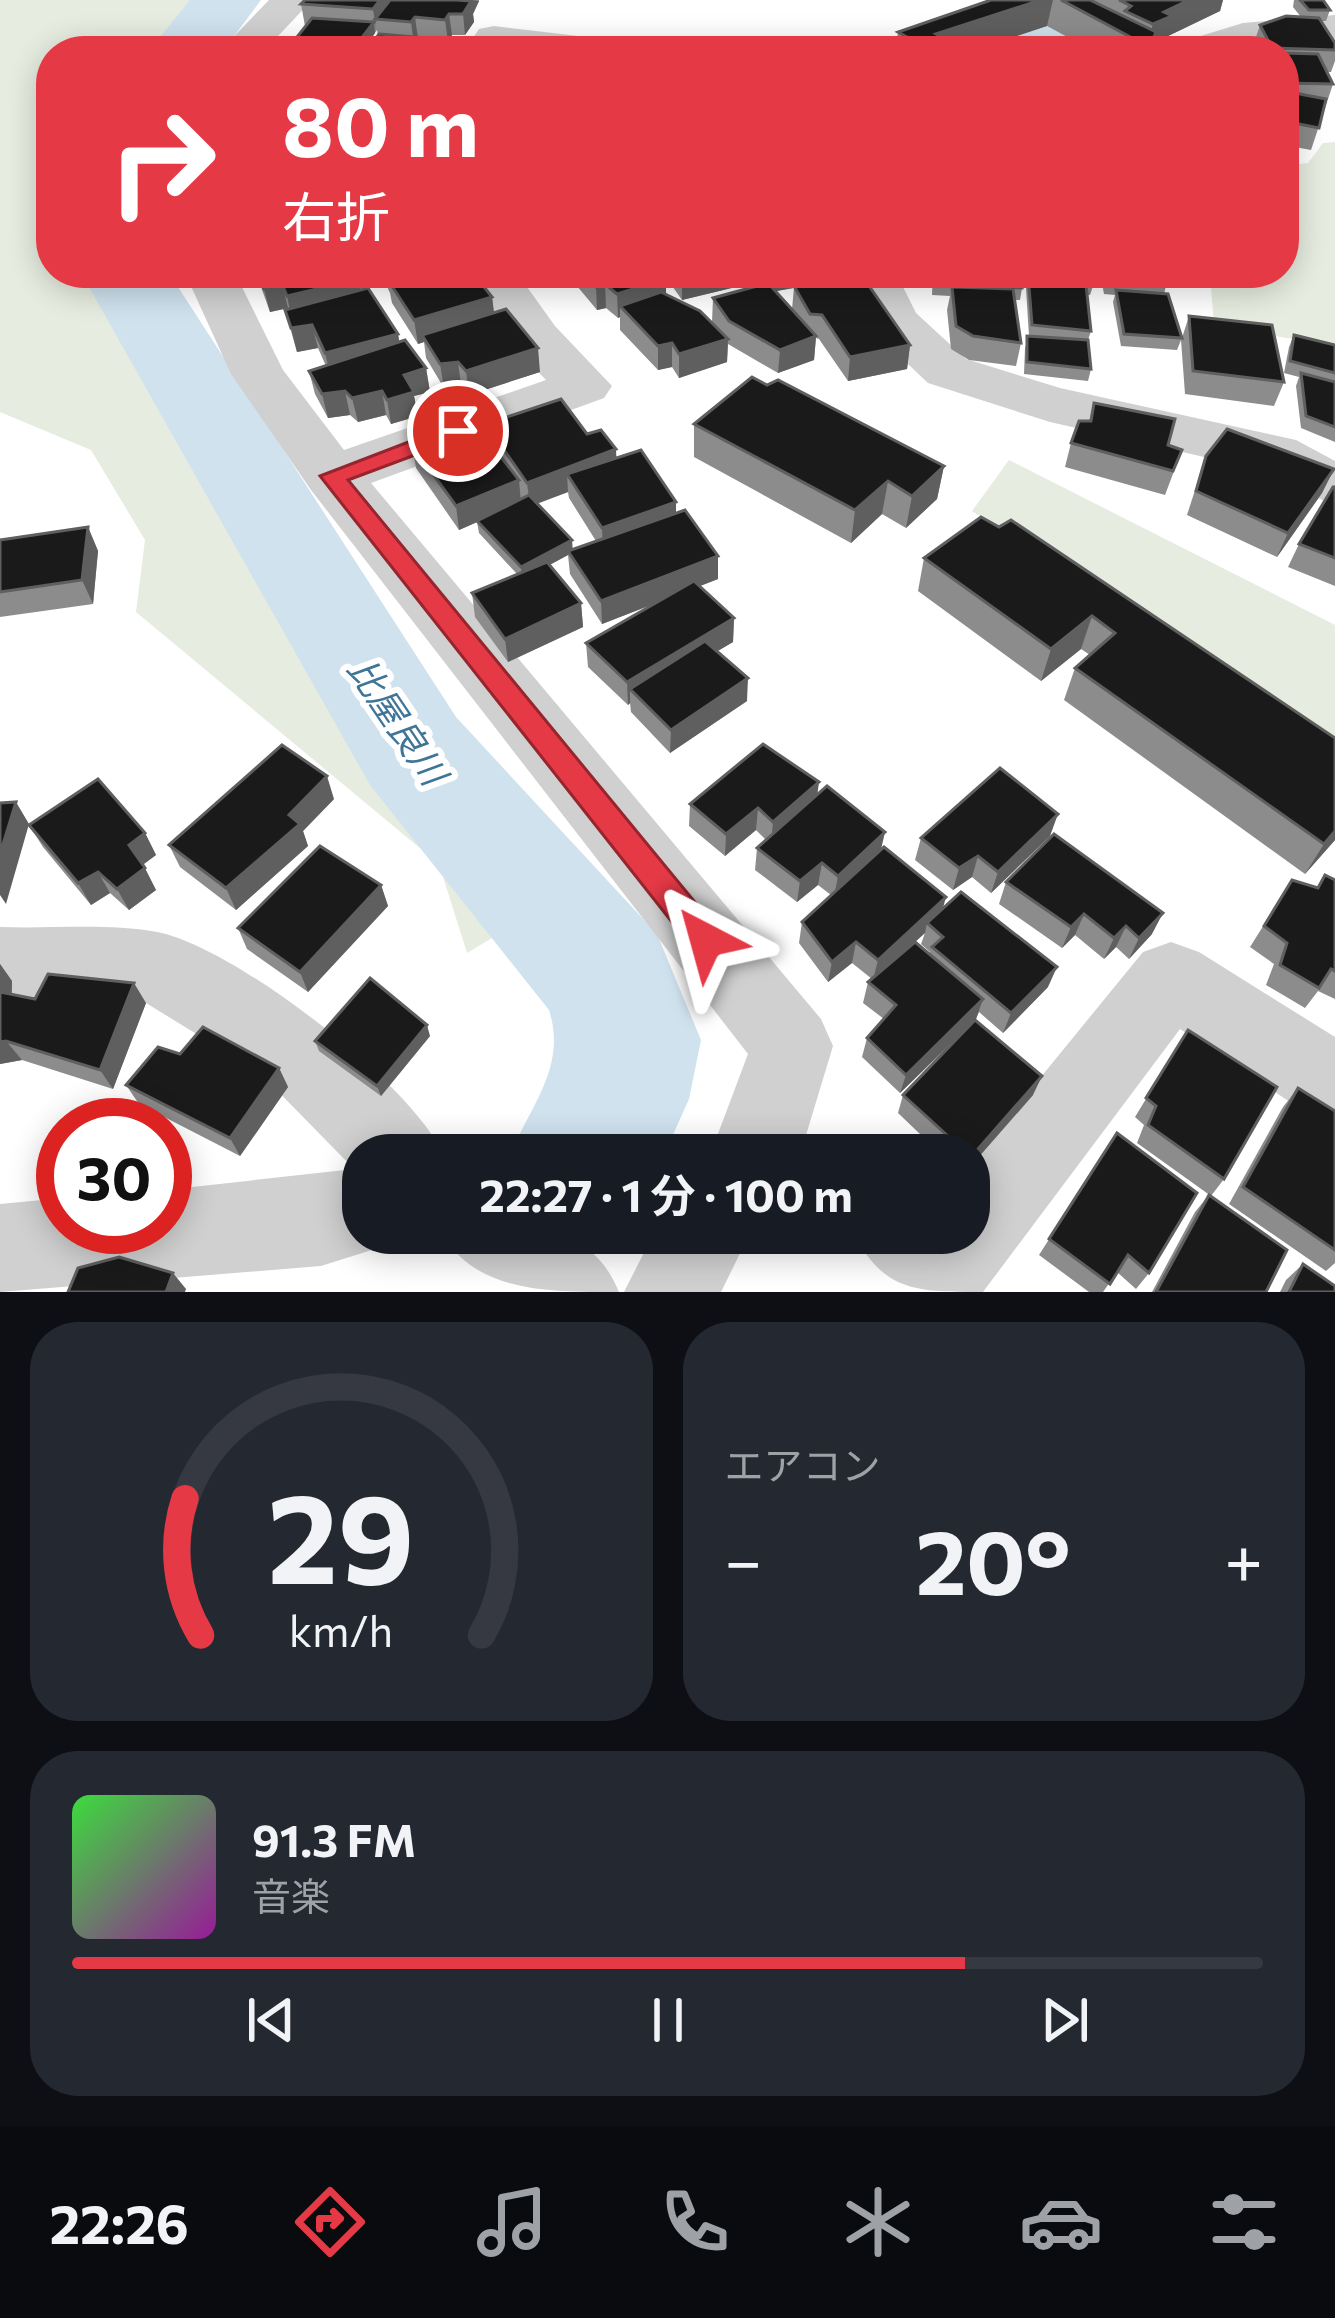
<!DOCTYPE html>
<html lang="ja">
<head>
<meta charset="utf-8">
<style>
  body { margin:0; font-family:Commissioner,"Noto Sans JP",sans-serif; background:#242831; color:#f1f3f6; height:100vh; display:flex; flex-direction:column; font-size:45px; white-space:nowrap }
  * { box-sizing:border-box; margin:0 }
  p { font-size:39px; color:#9ea1a6 }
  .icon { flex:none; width:66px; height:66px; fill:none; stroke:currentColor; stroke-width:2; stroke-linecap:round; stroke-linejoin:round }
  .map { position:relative; height:1292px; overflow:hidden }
  .drawer { display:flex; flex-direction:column; gap:30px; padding:30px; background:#0d0f14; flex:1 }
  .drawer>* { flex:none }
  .guide { position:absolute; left:36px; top:36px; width:1263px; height:252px; border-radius:48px; box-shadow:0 6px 30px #0003; background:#e63946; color:#fff; overflow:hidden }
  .speed { position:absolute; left:36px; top:1098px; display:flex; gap:24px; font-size:60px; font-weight:700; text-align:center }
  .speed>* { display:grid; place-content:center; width:156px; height:156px; border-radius:50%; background:#171b24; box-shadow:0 6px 30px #0003; line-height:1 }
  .speed .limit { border:18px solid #d22; background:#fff; color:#111 }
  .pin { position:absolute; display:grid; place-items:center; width:102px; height:102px; color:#fff; margin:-51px; border:6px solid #fff; border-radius:50%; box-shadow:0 3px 12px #0007 }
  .me { position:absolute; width:132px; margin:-66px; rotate:321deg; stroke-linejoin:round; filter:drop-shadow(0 0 9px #0008) }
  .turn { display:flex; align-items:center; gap:42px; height:252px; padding:0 48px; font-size:54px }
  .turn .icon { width:156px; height:156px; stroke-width:2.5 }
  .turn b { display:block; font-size:84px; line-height:102px }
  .big { font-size:90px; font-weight:700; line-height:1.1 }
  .drawer .tile { flex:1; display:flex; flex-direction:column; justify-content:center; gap:18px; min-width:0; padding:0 42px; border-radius:48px; background:#242831 }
  .drawer .dial { align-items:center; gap:0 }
  .dial svg { height:312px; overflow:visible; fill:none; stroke:#363941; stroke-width:7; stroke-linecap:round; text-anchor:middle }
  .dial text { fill:#f1f3f6; stroke:none }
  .song { display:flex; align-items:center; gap:36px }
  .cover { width:144px; height:144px; border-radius:18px; background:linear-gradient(135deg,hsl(120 70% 55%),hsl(300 70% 35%)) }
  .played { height:12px; border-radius:6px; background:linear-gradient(90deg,#e63946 75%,#363941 75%) }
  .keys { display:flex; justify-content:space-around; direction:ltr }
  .heat { display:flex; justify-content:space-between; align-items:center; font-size:66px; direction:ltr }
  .drawer .tiles { flex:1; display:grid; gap:30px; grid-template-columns:1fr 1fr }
  .tile:last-child { grid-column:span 2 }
  .trip { position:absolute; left:342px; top:1134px; width:648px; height:120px; border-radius:48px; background:#171b24; box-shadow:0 6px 30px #0003; font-weight:700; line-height:120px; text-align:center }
  .tab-bar { display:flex; height:192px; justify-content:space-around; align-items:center; background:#090b0e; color:#9ea1a6 }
  .tab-bar .icon { width:84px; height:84px }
  .tab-bar .active { color:#e63946 }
  .tab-bar b { font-size:54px; color:#f1f3f6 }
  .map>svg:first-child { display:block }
  .green { fill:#e6ecdf }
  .water { fill:#cfe2ee }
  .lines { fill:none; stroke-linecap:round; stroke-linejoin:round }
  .river { fill:#cfe2ee; fill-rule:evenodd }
  .minor { fill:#d0d0d0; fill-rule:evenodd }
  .wall { fill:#8c8c8c; fill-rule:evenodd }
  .shaded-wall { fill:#5f5f5f }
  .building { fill:#1a1a1a; stroke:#5f5f5f; stroke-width:3 }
  .route { fill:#e63946; stroke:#96252e; stroke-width:3 }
  .labels { text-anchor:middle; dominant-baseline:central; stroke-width:12; stroke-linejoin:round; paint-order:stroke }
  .water-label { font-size:36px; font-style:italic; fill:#3f7597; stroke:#fff }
</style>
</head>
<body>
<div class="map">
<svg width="1335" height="1292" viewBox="0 0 1335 1292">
  <rect width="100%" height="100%" fill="#fff"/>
  <!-- green -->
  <g class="green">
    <path d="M0 0H247L201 51H51V273H153L306 547 566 894 467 953 439 864 136 612 145 540 91 450 0 412Z"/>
    <path d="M1335 142V346L1214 326 1210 273H1284V166L1308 163 1323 143Z"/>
    <path d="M1009 460 1335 625V750L972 511Z"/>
  </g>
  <!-- water -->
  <path class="water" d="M1047 26 1093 51H972Z"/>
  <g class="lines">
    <!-- river -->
    <g class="river">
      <path d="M190 0H261L223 51H149Z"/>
      <path d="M81 273H169L456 717 657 934 701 1040 689 1099 664 1155H510C532 1103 567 1066 549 1010L370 785Z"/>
    </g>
    <!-- minor -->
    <g class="minor">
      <path d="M269 0H312L264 51H220Z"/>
      <path d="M1335 15V39L1236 51H1175L1181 42 1243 23Z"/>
      <path d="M494 26 595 38 610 42 616 51 479 47 473 38 479 29Z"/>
      <path d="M185 273H235L283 370 344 450 546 380 517 350 467 273H517L555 326 612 386 604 398 371 483 821 1019 833 1046 800 1155H710L748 1054 311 490 231 374Z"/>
      <path d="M846 273H896L916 313 966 359 1060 388 1296 440 1335 461V506L1257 469 1050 422 928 383 874 332Z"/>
      <path d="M0 927C50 929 108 923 157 932 233 946 414 1085 443 1155H363V1233H399L394 1243 321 1266 0 1292V1204L63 1198V1227H165V1190L354 1169 260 1073 146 1003 0 999Z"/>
      <path d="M1171 942 1199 952 1335 1037V1124L1305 1112 1180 1029 983 1292C917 1292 883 1292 854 1233H969V1165L1143 952Z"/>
      <path d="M442 1233C515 1233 586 1212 619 1292 546 1292 475 1292 442 1233Z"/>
      <path d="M654 1233H750L721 1292H624Z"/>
    </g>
  </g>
  <!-- wall -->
  <g class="wall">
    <path d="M305 0H479V1L473 14 474 22 465 35H452L448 41 439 40 440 51H367L378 36 377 30 362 51H277L299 48 297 37 305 26 301 4Z"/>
    <path d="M991 0H1223L1220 11 1166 37 1164 46 1152 51H1093L1047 26 972 51H895L898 32Z"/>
    <path d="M1294 0H1323L1330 10 1326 21H1321L1335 43V61L1331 72H1327L1333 84 1311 150 1284 145V51H1255L1253 46 1260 25 1301 17 1293 7Z"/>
    <path d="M256 273H356L361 290 398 334 399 342 426 368 430 392 414 396 418 416 391 424 386 415 358 422 350 415 328 418 315 394 309 371 326 366 318 348 297 352 285 310 288 309V308L270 312Z"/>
    <path d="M381 273H473L492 297 494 313 540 372 469 395 461 385 444 388 426 358 424 342 418 344 392 303 390 293Z"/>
    <path d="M572 273H661L666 279V295L716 327 712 322 713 298 760 285 752 273H842L841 276 910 345 907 369 848 381 819 339 816 338 814 360 778 373 728 344 727 362 679 378 672 367 658 370 620 330V317L618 318 606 308 597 310 572 280ZM794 288 792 309 776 291Z"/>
    <path d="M663 273H748V284L682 300Z"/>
    <path d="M933 273H1021L1022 288 1020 300H1015L1021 343 1016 366 969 360 951 349 947 310 950 296 932 295Z"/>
    <path d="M1025 273H1092L1094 283 1090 295H1087L1091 331 1088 340 1091 369 1088 381 1024 374 1025 348 1029 336Z"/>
    <path d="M1100 273H1164L1166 286 1164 294 1182 338 1189 316 1284 382 1274 406 1185 394 1181 340 1177 350 1121 346 1113 302 1115 295 1104 294Z"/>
    <path d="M1294 335 1335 345V442L1301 428 1296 386 1299 377 1284 373 1289 347Z"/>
    <path d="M1094 403 1168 445 1182 450 1165 495 1065 467 1071 443 1089 421Z"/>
    <path d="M486 424 587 434 676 502V513L718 556V579L700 586 734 618 733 642 717 651 747 701 670 753 631 712 630 703 628 705 588 667 586 643 656 603 602 624 570 574 568 555 549 565 581 603 583 627 508 662 475 617 472 593 517 574 479 533 477 522 459 530 416 468 412 445 488 441ZM568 492 569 498 596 541 572 549 537 504Z"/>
    <path d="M694 424 944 466 937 499 906 528 882 514 851 543 694 457Z"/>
    <path d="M1206 456 1334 469 1322 493 1277 557 1187 515Z"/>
    <path d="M1335 487V586L1288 567 1299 544Z"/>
    <path d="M1011 520 1335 840 1305 874 1064 700 1075 668 1090 655 1081 649 1041 681 918 591 924 558Z"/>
    <path d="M88 527 98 551 93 604 0 617V540Z"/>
    <path d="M818 794 881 849 943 909 1048 987 1003 1033 979 1012 976 1019 900 1093 862 1057 867 1038 884 1019 863 1003 868 982 872 979 852 963 828 982 799 943 802 922 831 895 818 885 797 902 755 870 757 848 766 840 756 830 725 856 689 826 690 804ZM925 933 921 944 930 952V954L910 946Z"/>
    <path d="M334 799 303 831 308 846 236 910 180 867 169 845Z"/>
    <path d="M29 825 145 833 156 855 142 865 156 890 129 910 110 893 91 905 43 847Z"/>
    <path d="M1050 836 991 893 972 877 953 890 915 860 921 838Z"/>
    <path d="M1325 875 1335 880V999L1318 991 1305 1008 1266 985 1274 964 1250 947 1292 880 1317 887Z"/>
    <path d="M1006 882 1152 934 1129 959 1116 947 1104 959 1075 935 1062 948 999 904Z"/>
    <path d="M381 885 388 906 308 992 247 949 238 928Z"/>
    <path d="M0 964 12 981V994L35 999 146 1003 113 1089 22 1060 0 1064Z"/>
    <path d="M1188 1030 1224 1179 1211 1196 1137 1143 1144 1125 1135 1117Z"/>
    <path d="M430 1036 381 1096 319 1051 315 1041Z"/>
    <path d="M279 1068 288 1087 240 1156 139 1104 126 1085Z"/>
    <path d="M1298 1088 1335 1111V1263L1326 1271 1229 1204 1283 1107Z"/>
    <path d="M903 1095H1033L969 1168V1155H942L898 1113Z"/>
    <path d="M1117 1133 1149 1273 1136 1289 1117 1272 1103 1292H1089L1039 1255Z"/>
    <path d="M1209 1195 1266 1292H1152L1195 1212Z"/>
    <path d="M1303 1264 1335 1292H1280L1286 1280Z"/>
  </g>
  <!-- shaded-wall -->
  <g class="shaded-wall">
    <path d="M380 0H395L375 19 376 30 373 9Z"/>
    <path d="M471 0 479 1 473 14 474 22 465 35 463 14Z"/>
    <path d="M1041 0H1053L1047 26 972 51H934L936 34Z"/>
    <path d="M1189 0H1223L1220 11 1166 37 1164 46 1152 51H1145L1153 24 1164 12Z"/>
    <path d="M449 14 452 35 448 41 445 20Z"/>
    <path d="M415 17 418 39 414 44 411 22Z"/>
    <path d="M374 22 375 33 362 51H358L357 44Z"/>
    <path d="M439 39 440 51H431Z"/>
    <path d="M387 273H458L389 282Z"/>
    <path d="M698 273H748V284L682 300V277Z"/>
    <path d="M767 273H842L841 279 766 293Z"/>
    <path d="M359 279 363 303 292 320 287 296Z"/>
    <path d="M666 279V302L620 306V317L618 318 617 294Z"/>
    <path d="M282 284 288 308 270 312 264 289Z"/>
    <path d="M605 284 606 308 597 310 596 287Z"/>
    <path d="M492 297 495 321 422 335 424 342 418 344 414 320Z"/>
    <path d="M312 325 318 348 297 352 291 328Z"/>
    <path d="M398 334 402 357 331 377 325 353Z"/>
    <path d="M816 336 814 360 778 373 780 350Z"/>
    <path d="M728 339 727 362 679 378V354Z"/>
    <path d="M672 343V367L658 370V346Z"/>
    <path d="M910 345 907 369 848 381 850 357Z"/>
    <path d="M538 348 540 372 469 395 466 371Z"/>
    <path d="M458 362 461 385 444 388 440 364Z"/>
    <path d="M426 368 430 392 414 396 418 416 391 424 387 400 404 375Z"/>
    <path d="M345 391 350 415 328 418 322 394Z"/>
    <path d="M382 391 386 415 358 422 352 398Z"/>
    <path d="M616 449 617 473 567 474 568 492 530 506 527 483Z"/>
    <path d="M944 466 937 499 906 528 912 496Z"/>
    <path d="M1334 469 1322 493 1277 557 1288 533Z"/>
    <path d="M519 480 521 503 459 530 456 506Z"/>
    <path d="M888 481 882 514 851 543 855 510Z"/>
    <path d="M676 502V526L603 551 602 528Z"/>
    <path d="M88 527 98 551 93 604 82 580Z"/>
    <path d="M572 540 573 553 568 551V555L522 580 521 567Z"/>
    <path d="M718 556V579L602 624 601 601Z"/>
    <path d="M581 603 583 627 508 662 505 639Z"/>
    <path d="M1092 616 1081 649 1041 681 1051 649Z"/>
    <path d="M734 618 733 642 639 698 630 689V703L628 705 627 682Z"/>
    <path d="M748 678 747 701 670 753 671 730Z"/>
    <path d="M327 776 334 799 303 831 308 846 236 910 226 888 289 815Z"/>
    <path d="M819 782 816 805 771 844 773 822Z"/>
    <path d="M16 802 29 824 6 904 0 895V854Z"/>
    <path d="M758 808 756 830 725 856 726 834Z"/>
    <path d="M1058 814 1050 836 991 893 998 872Z"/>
    <path d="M1335 831V840L1305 874 1324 844Z"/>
    <path d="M885 832 880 854 834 897 838 876Z"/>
    <path d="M145 833 156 855 140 867 129 845Z"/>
    <path d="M978 856 972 877 953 890 959 868Z"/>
    <path d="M822 863 818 885 797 902 800 881Z"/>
    <path d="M145 868 156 890 129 910 117 889Z"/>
    <path d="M98 872 110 893 91 905 78 883Z"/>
    <path d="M381 885 388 906 308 992 300 972Z"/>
    <path d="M946 897 940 919 927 923 925 933 873 980 878 960Z"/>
    <path d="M1163 913 1152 934 1129 959 1139 938Z"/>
    <path d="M1084 914 1075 935 1062 948 1071 927Z"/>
    <path d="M1126 926 1116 947 1104 959 1114 938Z"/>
    <path d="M856 942 852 963 828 982 832 962Z"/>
    <path d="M0 964 12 981 11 1011 0 996Z"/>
    <path d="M1057 967 1048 987 1003 1033 1011 1013Z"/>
    <path d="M134 983 146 1003 113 1089 100 1070Z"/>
    <path d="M983 999 976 1019 900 1093 906 1075Z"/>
    <path d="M427 1025 430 1036 381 1096 377 1086Z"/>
    <path d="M6 1041 22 1060 0 1064V1042Z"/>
    <path d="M279 1068 288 1087 240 1156 230 1138Z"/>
    <path d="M1042 1076 1033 1095 969 1168 971 1157Z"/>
    <path d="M173 1273 186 1289 185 1292H166Z"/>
  </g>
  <!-- building -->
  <g class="building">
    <path d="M305 0H380L373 9 301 4Z"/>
    <path d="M390 0H457L471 1 463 14H449L445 20 415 17 411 22 375 19Z"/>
    <path d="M991 0H1041L936 34 965 51H932L898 32Z"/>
    <path d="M1061 0H1090L1156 32 1148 51H1106L1136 40Z"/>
    <path d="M1119 0H1189L1164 12 1172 16 1153 24 1125 11 1131 6Z"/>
    <path d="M1300 0H1323L1330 10H1309Z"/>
    <path d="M1286 16 1319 18 1335 43V50L1272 48 1260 25Z"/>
    <path d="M312 18 374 22 357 44 297 37Z"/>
    <path d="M379 34 439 39 431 51H367Z"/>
    <path d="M529 46 572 50 507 51Z"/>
    <path d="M280 47 344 50 277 51Z"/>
    <path d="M1284 53 1318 54 1333 84 1284 83Z"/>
    <path d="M1284 91 1326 99 1319 128 1284 121Z"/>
    <path d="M258 273H356L359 279 287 296 282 284 264 289Z"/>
    <path d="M413 273H473L492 297 414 320 388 280Z"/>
    <path d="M584 273H661L666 279 617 294 605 284 596 287Z"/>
    <path d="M855 273H860L910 345 850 357 822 315 810 314 794 286Z"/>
    <path d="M935 273H1021L1022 288 935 282Z"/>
    <path d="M1028 273H1092L1094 283H1052L1086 285 1091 331 1032 325Z"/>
    <path d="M1106 273H1164L1166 286 1107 282Z"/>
    <path d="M768 283 816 336 780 350 729 321 713 298Z"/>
    <path d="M952 287 1013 289 1021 343 973 336 956 326Z"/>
    <path d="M368 288 398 334 325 353 312 325 291 328 285 310Z"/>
    <path d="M1116 290 1168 294 1182 338 1124 334Z"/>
    <path d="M661 292 700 311 728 339 679 354 672 343 658 346 620 306Z"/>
    <path d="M506 309 538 348 466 371 458 362 440 364 422 335Z"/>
    <path d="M1189 316 1272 325 1284 382 1193 371Z"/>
    <path d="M1294 335 1335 345V373L1290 361Z"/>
    <path d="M1027 336 1088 340 1091 369 1027 362Z"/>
    <path d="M405 340 426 368 404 375 414 392 387 400 382 391 352 398 345 391 322 394 309 371Z"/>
    <path d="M1301 373 1335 382V427L1306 416Z"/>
    <path d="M752 377 767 385 778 380 944 466 912 496 888 481 855 510 694 424Z"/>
    <path d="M561 399 587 434 601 430 616 449 527 483 486 424Z"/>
    <path d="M1094 403 1175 419 1168 445 1182 450 1173 471 1071 443 1079 421H1091Z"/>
    <path d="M473 421 519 480 456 506 412 445Z"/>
    <path d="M1227 429 1334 469 1288 533 1196 491 1206 456Z"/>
    <path d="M641 450 676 502 602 528 567 474Z"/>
    <path d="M1333 487H1335V558L1299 544Z"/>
    <path d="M529 495 572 540 521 567 477 521Z"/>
    <path d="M685 510 718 556 601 601 568 551Z"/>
    <path d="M981 517 999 527 1011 520 1335 738V831L1324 844 1075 668 1115 633 1092 616 1051 649 924 558Z"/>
    <path d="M88 527 82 580 0 592V540Z"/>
    <path d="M547 562 581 603 505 639 472 593Z"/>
    <path d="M694 581 734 618 627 682 586 643Z"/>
    <path d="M705 641 748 678 671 730 630 689Z"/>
    <path d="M763 744 819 782 773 822 758 808 726 834 690 804Z"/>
    <path d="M282 745 327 776 289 815 300 824 226 888 169 845Z"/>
    <path d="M1000 768 1058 814 998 872 978 856 959 868 921 838Z"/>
    <path d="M98 779 145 833 129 845 145 868 117 889 98 872 78 883 29 825Z"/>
    <path d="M827 786 885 832 838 876 822 863 800 881 757 848Z"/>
    <path d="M16 802 0 854V803Z"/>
    <path d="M1054 834 1163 913 1139 938 1126 926 1114 938 1084 914 1071 927 1006 882Z"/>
    <path d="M320 846 381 885 300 972 238 928Z"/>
    <path d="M884 847 946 897 878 960 856 942 832 962 802 922Z"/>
    <path d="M1325 875 1335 880V971L1331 969 1319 988 1280 965 1287 943 1264 926 1292 880 1318 888Z"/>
    <path d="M961 892 1057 967 1011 1013 932 947 943 937 927 923Z"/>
    <path d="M915 942 983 999 906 1075 867 1038 896 1005 868 982Z"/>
    <path d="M48 974 134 983 100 1070 6 1041 0 1042V992L35 999Z"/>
    <path d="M370 978 427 1025 377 1086 315 1041Z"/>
    <path d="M975 1020 1042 1076 971 1157 903 1095Z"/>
    <path d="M203 1027 279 1068 230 1138 126 1085 158 1047 180 1054Z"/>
    <path d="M1188 1030 1277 1087 1224 1179 1148 1125 1156 1106 1146 1098Z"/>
    <path d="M1298 1088 1335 1111V1250L1243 1187Z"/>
    <path d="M1117 1133 1197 1193 1149 1273 1128 1255 1110 1284 1049 1239Z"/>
    <path d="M1209 1195 1287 1250 1266 1292H1156Z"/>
    <path d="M119 1257 173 1273 166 1292H68L78 1268Z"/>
    <path d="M1303 1264 1335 1286V1292H1289Z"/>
  </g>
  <!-- route -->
  <path class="route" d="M458 423 470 431 466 436 348 480 717 929 722 940 717 950 706 954 694 950 320 476Z"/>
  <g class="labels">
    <!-- water labels -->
    <g class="water-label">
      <text transform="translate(399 720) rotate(56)">比屋良川</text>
    </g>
  </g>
</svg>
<div class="speed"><div class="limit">30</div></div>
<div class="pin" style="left:458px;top:431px;background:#d93025"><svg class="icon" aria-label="arrive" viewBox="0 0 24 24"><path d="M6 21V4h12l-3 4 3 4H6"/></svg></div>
<svg class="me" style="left:706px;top:940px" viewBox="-20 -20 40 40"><path d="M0-17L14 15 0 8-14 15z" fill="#e63946" stroke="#fff" stroke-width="4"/></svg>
<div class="trip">22:27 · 1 分 · 100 m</div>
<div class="guide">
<div class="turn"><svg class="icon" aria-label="right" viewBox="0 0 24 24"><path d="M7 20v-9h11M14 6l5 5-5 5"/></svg><div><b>80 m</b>右折</div></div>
</div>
</div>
<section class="drawer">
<div class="tiles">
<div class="tile dial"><svg viewBox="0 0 100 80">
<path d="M14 69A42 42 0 1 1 86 69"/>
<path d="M14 69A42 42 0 0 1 10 34" stroke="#e63946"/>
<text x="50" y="56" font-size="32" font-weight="700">29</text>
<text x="50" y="72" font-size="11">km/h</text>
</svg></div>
<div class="tile"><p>エアコン</p>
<div class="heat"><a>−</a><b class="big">20°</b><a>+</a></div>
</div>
<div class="tile">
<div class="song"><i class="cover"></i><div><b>91.3 FM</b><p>音楽</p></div></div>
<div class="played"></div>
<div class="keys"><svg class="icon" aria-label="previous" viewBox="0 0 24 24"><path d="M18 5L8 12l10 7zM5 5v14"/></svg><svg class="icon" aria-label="pause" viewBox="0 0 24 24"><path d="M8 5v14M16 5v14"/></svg><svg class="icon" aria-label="next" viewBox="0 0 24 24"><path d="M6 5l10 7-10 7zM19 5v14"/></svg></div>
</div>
</div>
</section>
<nav class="tab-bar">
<b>22:26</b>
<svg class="icon active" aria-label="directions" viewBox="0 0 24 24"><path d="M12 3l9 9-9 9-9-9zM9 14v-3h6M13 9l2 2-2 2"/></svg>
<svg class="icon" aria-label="music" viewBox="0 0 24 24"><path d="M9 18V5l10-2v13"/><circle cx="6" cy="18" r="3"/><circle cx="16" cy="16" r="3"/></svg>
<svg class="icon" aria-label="phone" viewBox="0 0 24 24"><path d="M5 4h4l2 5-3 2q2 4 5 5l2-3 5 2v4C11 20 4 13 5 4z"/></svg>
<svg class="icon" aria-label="climate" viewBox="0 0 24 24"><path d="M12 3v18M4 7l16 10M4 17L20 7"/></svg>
<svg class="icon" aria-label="car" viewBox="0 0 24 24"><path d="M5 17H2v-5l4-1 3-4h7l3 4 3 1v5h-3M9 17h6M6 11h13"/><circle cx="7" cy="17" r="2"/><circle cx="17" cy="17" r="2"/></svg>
<svg class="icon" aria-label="filters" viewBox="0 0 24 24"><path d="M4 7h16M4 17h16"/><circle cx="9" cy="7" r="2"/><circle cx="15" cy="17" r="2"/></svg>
</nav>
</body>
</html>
